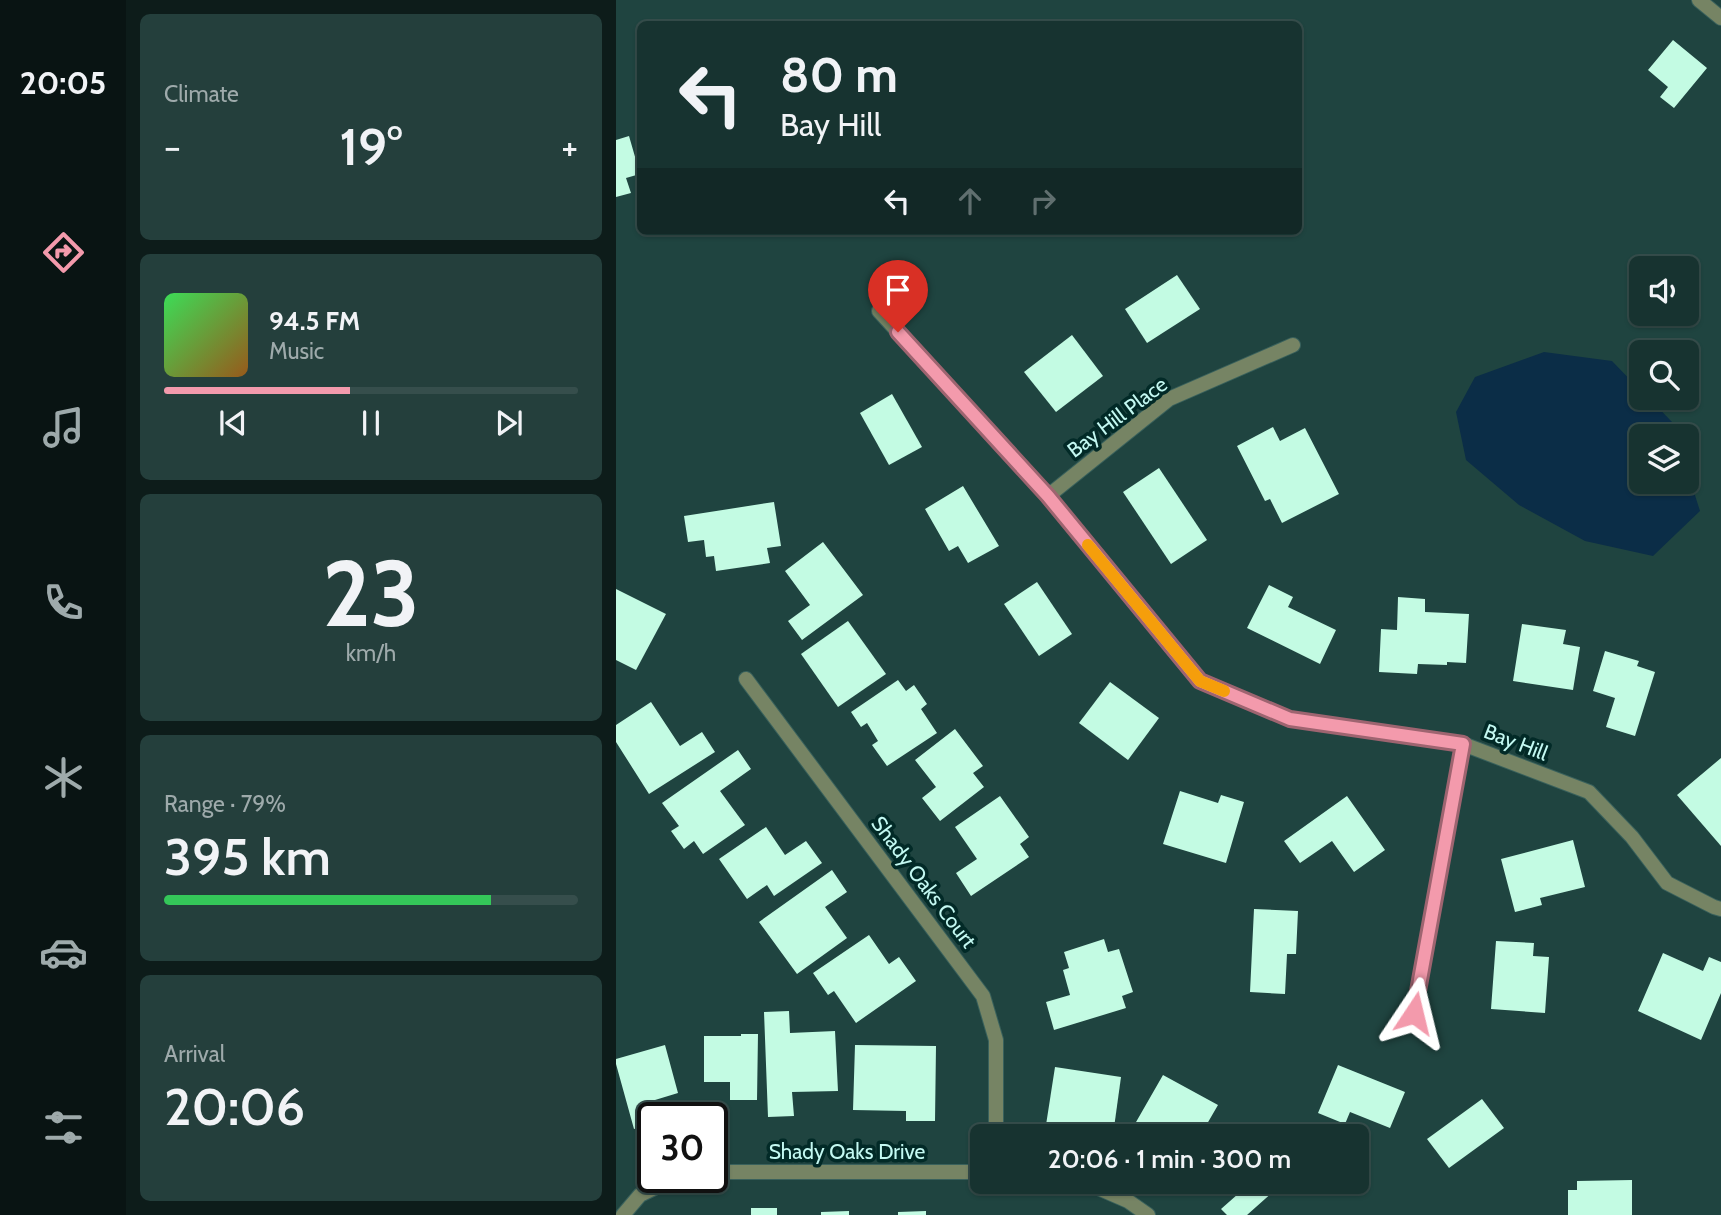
<!DOCTYPE html>
<html lang="en">
<head>
<meta charset="utf-8">
<style>
  body { margin:0; font-family:Cabin,sans-serif; background:#243f3c; color:#f1f3f6; height:100vh; display:flex; flex-direction:column; font-size:26px; white-space:nowrap }
  * { box-sizing:border-box; margin:0 }
  p { font-size:23px; color:#9eaaab }
  .icon { flex:none; width:38px; height:38px; fill:none; stroke:currentColor; stroke-width:2; stroke-linecap:round; stroke-linejoin:round }
  .map { position:relative; flex:1; overflow:hidden }
  .details { display:flex; flex-direction:column; gap:14px; padding:14px; background:#0d1c1a; width:490px }
  .details>* { flex:none }
  .banner { position:absolute; left:21px; top:21px; width:665px; height:214px; border-radius:10px; box-shadow:0 2px 5px #0004,0 0 0 2px #364e4c; background:#173330; color:#f1f3f6; overflow:hidden }
  .fabs { position:absolute; left:1013px; top:256px; display:grid; gap:14px }
  .fabs a { display:grid; place-items:center; width:70px; height:70px; border-radius:10px; background:#173330; box-shadow:0 2px 5px #0004,0 0 0 2px #364e4c; font-size:35px }
  .speed { position:absolute; left:21px; top:1102px; display:flex; gap:14px; font-size:35px; font-weight:700; text-align:center }
  .speed>* { display:grid; place-content:center; width:91px; height:91px; border-radius:50%; background:#173330; box-shadow:0 2px 5px #0004,0 0 0 2px #364e4c; line-height:1 }
  .speed .limit { border:4px solid #111; border-radius:10px; background:#fff; color:#111 }
  .pin { position:absolute; display:grid; place-items:center; width:60px; height:60px; color:#fff; margin:-72px -30px; border-radius:50% 50% 50% 0; rotate:-45deg; box-shadow:0 0 7px #0007 }
  .pin .icon { rotate:45deg }
  .me { position:absolute; width:77px; margin:-38px; rotate:10deg; stroke-linejoin:round; filter:drop-shadow(0 0 5px #0008) }
  .turn { display:flex; align-items:center; gap:24px; height:147px; padding:0 28px; font-size:32px }
  .turn .icon { width:91px; height:91px; stroke-width:2.5 }
  .turn b { display:block; font-size:49px; line-height:60px }
  .lanes { display:flex; align-items:center; height:66px; padding:0 28px; background:#0003; justify-content:center; gap:35px; direction:ltr }
  .lanes .off { opacity:.35 }
  .big { font-size:52px; font-weight:600; line-height:1.1 }
  .details .card { flex:1; display:flex; flex-direction:column; justify-content:center; gap:10px; min-width:0; padding:0 24px; border-radius:10px; background:#243f3c }
  .details .dial { align-items:center; gap:0 }
  .dial b { font-size:91px; line-height:1 }
  .song { display:flex; align-items:center; gap:21px }
  .cover { width:84px; height:84px; border-radius:10px; background:linear-gradient(135deg,hsl(130 70% 55%),hsl(30 70% 35%)) }
  .played { height:7px; border-radius:4px; background:linear-gradient(90deg,#f39aac 45%,#364e4c 45%) }
  .keys { display:flex; justify-content:space-around; direction:ltr }
  .heat { display:flex; justify-content:space-between; align-items:center; font-size:38px; direction:ltr }
  .charge { height:10px; border-radius:5px; background:linear-gradient(90deg,#34c759 79%,#364e4c 0) }
  .trip { position:absolute; left:354px; top:1124px; width:399px; height:70px; border-radius:10px; background:#173330; box-shadow:0 2px 5px #0004,0 0 0 2px #364e4c; font-weight:600; line-height:70px; text-align:center }
  main { display:flex; flex:1; min-height:0 }
  .tab-bar { display:flex; flex-direction:column; width:126px; justify-content:space-around; align-items:center; background:#091413; color:#9eaaab }
  .tab-bar .icon { width:49px; height:49px }
  .tab-bar .current { color:#f39aac }
  .tab-bar b { font-size:32px; color:#f1f3f6 }
  .map>svg:first-child { display:block }
  .water { fill:#0b2d47 }
  .building { fill:#c3fbe3 }
  .lines { fill:none; stroke-linecap:round; stroke-linejoin:round }
  .minor-casing { stroke:#39615c; stroke-width:16 }
  .minor { stroke:#768464; stroke-width:14 }
  .route-casing { stroke:#9e6470; stroke-width:18 }
  .route { stroke:#f39aac; stroke-width:12 }
  .slow { stroke:#f59e0b; stroke-width:12 }
  .labels { text-anchor:middle; dominant-baseline:central; stroke-width:7; stroke-linejoin:round; paint-order:stroke }
  .street-label { font-size:21px; fill:#c4f9f2; stroke:#022a27 }
</style>
</head>
<body>
<main>
<nav class="tab-bar">
<b>20:05</b>
<svg class="icon current" aria-label="directions" viewBox="0 0 24 24"><path d="M12 3l9 9-9 9-9-9zM9 14v-3h6M13 9l2 2-2 2"/></svg>
<svg class="icon" aria-label="music" viewBox="0 0 24 24"><path d="M9 18V5l10-2v13"/><circle cx="6" cy="18" r="3"/><circle cx="16" cy="16" r="3"/></svg>
<svg class="icon" aria-label="phone" viewBox="0 0 24 24"><path d="M5 4h4l2 5-3 2q2 4 5 5l2-3 5 2v4C11 20 4 13 5 4z"/></svg>
<svg class="icon" aria-label="climate" viewBox="0 0 24 24"><path d="M12 3v18M4 7l16 10M4 17L20 7"/></svg>
<svg class="icon" aria-label="car" viewBox="0 0 24 24"><path d="M5 17H2v-5l4-1 3-4h7l3 4 3 1v5h-3M9 17h6M6 11h13"/><circle cx="7" cy="17" r="2"/><circle cx="17" cy="17" r="2"/></svg>
<svg class="icon" aria-label="filters" viewBox="0 0 24 24"><path d="M4 7h16M4 17h16"/><circle cx="9" cy="7" r="2"/><circle cx="15" cy="17" r="2"/></svg>
</nav>
<section class="details">
<div class="card"><p>Climate</p>
<div class="heat"><a>−</a><b class="big">19°</b><a>+</a></div>
</div>
<div class="card">
<div class="song"><i class="cover"></i><div><b>94.5 FM</b><p>Music</p></div></div>
<div class="played"></div>
<div class="keys"><svg class="icon" aria-label="previous" viewBox="0 0 24 24"><path d="M18 5L8 12l10 7zM5 5v14"/></svg><svg class="icon" aria-label="pause" viewBox="0 0 24 24"><path d="M8 5v14M16 5v14"/></svg><svg class="icon" aria-label="next" viewBox="0 0 24 24"><path d="M6 5l10 7-10 7zM19 5v14"/></svg></div>
</div>
<div class="card dial"><b>23</b><p>km/h</p></div>
<div class="card"><p>Range · 79%</p><b class="big">395 km</b><div class="charge"></div></div>
<div class="card"><p>Arrival</p><b class="big">20:06</b></div>
</section>
<div class="map">
<svg width="1105" height="1215" viewBox="0 0 1105 1215">
  <rect width="100%" height="100%" fill="#1f4440"/>
  <!-- water -->
  <path class="water" d="M928 352 996 361 1025 391 1026 397H1032L1056 422 1060 436H1026V481H1071V470L1084 511 1037 556 969 541 903 505 850 460 840 412 859 377Z"/>
  <!-- building -->
  <g class="building">
    <path d="M1057 40 1091 68 1058 108 1044 97 1052 87 1032 70Z"/>
    <path d="M13 136 24 174 10 178 15 193 0 197V140Z"/>
    <path d="M561 275 584 309 531 343 509 309Z"/>
    <path d="M456 335 487 376 440 412 408 372Z"/>
    <path d="M276 394 306 447 273 465 244 413Z"/>
    <path d="M657 427 664 441 689 428 723 494 666 523 654 499 649 501 621 446Z"/>
    <path d="M543 468 591 540 555 564 507 492Z"/>
    <path d="M347 486 383 546 352 563 342 546 333 551 309 509Z"/>
    <path d="M158 502 165 546 151 548 154 563 100 571 98 556 90 557 88 540 72 542 68 516Z"/>
    <path d="M207 542 247 595 186 640 172 621 194 605 169 571Z"/>
    <path d="M421 582 456 634 423 656 388 604Z"/>
    <path d="M653 585 677 597 672 607 720 630 704 664 631 628Z"/>
    <path d="M0 589 50 614 20 670 0 660Z"/>
    <path d="M782 597 809 599V612L853 614 850 663 831 662V665L802 664 801 674 763 672 765 629 781 630Z"/>
    <path d="M232 621 270 674 222 707 185 654Z"/>
    <path d="M906 624 950 630 947 644 964 647 957 690 897 681Z"/>
    <path d="M989 651 1023 661 1021 666 1039 672 1019 736 990 727 999 698 977 691Z"/>
    <path d="M282 680 290 691 298 685 311 704 305 709 321 733 271 766 256 745 262 741 251 723 245 727 235 712Z"/>
    <path d="M494 682 543 718 512 760 463 723Z"/>
    <path d="M35 702 64 746 86 732 99 752 33 794 0 742V725Z"/>
    <path d="M339 729 367 766 357 773 368 787 324 821 306 798 320 787 299 760Z"/>
    <path d="M122 750 135 769 104 791 129 825 87 854 78 841 68 849 55 831 63 826 46 803Z"/>
    <path d="M1105 758V846L1061 795Z"/>
    <path d="M564 791 602 803 605 795 628 802 610 863 547 844Z"/>
    <path d="M384 796 413 837 404 844 413 857 355 896 340 873 361 859 339 827Z"/>
    <path d="M731 796 769 850 738 872 716 841 684 863 668 841Z"/>
    <path d="M150 827 169 855 190 841 206 863 158 896 151 885 131 899 103 859Z"/>
    <path d="M957 840 969 887 924 898 926 905 899 912 885 859Z"/>
    <path d="M216 870 231 892 209 907 231 938 181 974 143 922Z"/>
    <path d="M638 909 682 911 680 954H671L669 994 634 992Z"/>
    <path d="M253 935 273 964 283 957 300 981 240 1023 218 991 212 995 197 973Z"/>
    <path d="M488 939 492 952 503 949 517 992 506 996 510 1008 438 1030 430 1002 454 995 447 970 453 968 448 952Z"/>
    <path d="M880 941 918 943 917 956 933 957 929 1013 875 1009Z"/>
    <path d="M1047 953 1087 971 1093 957 1105 962V993L1085 1040 1022 1011Z"/>
    <path d="M173 1011 174 1033 219 1031 222 1091 176 1092 178 1116 152 1117 148 1012Z"/>
    <path d="M125 1034H142L141 1100H114V1082H88V1036H125Z"/>
    <path d="M49 1045 62 1093 39 1100 44 1118H37V1124L18 1129 0 1064V1059Z"/>
    <path d="M239 1045 320 1046 319 1121H290V1111L237 1110Z"/>
    <path d="M722 1065 789 1092 774 1128 734 1112 729 1124 702 1113Z"/>
    <path d="M439 1067 505 1077 497 1135 430 1125Z"/>
    <path d="M547 1075 602 1105 584 1136H551L543 1131 540 1136H512Z"/>
    <path d="M866 1099 888 1128 833 1168 811 1139Z"/>
    <path d="M1016 1180V1215H952V1190H961V1181Z"/>
    <path d="M611 1181H669L631 1215H611L605 1209 622 1194Z"/>
    <rect x="135" y="1208" width="26" height="7"/>
    <path d="M233 1211V1215H205V1212Z"/>
    <path d="M310 1211V1215H282V1212Z"/>
  </g>
  <g class="lines">
    <defs>
      <g id="minor">
        <path d="M1083 0 1105 18"/>
        <path d="M263 311 432 496 584 681 674 719 847 744 973 792 1016 837 1051 883 1098 907 1105 909"/>
        <path d="M432 496 553 399 677 345"/>
        <path d="M130 679 367 996 380 1040V1136"/>
        <path d="M798 1013 847 744"/>
        <path d="M96 1172H366"/>
        <path d="M466 1181 512 1201 532 1215"/>
        <path d="M7 1215 24 1195 59 1178"/>
      </g>
    </defs>
    <!-- minor casing -->
    <use href="#minor" class="minor-casing"/>
    <!-- minor -->
    <use href="#minor" class="minor"/>
  </g>
  <g class="lines">
    <defs>
      <path id="route" d="M282 332 432 496 584 681 674 719 847 744 798 1013"/>
    </defs>
    <!-- route casing -->
    <use href="#route" class="route-casing"/>
    <!-- route -->
    <use href="#route" class="route"/>
    <!-- slow -->
    <path class="slow" d="M472 545 584 681 608 691"/>
  </g>
  <g class="labels">
    <!-- street labels -->
    <g class="street-label">
      <text transform="translate(501 417) rotate(-37)">Bay Hill Place</text>
      <text transform="translate(900 742) rotate(21)">Bay Hill</text>
      <text transform="translate(308 882) rotate(53)">Shady Oaks Court</text>
      <text x="231" y="1151">Shady Oaks Drive</text>
    </g>
  </g>
</svg>
<div class="fabs">
<a><svg class="icon" aria-label="sound" viewBox="0 0 24 24"><path d="M4 9h4l5-4v14l-5-4H4zM17 9q2 3 0 6"/></svg></a>
<a><svg class="icon" aria-label="search" viewBox="0 0 24 24"><circle cx="10" cy="10" r="6"/><path d="M15 15l6 6"/></svg></a>
<a><svg class="icon" aria-label="layers" viewBox="0 0 24 24"><path d="M12 4l9 5-9 5-9-5zM3 14l9 5 9-5"/></svg></a>
</div>
<div class="speed"><div class="limit">30</div></div>
<div class="pin" style="left:282px;top:332px;background:#d93025"><svg class="icon" aria-label="arrive" viewBox="0 0 24 24"><path d="M6 21V4h12l-3 4 3 4H6"/></svg></div>
<svg class="me" style="left:798px;top:1013px" viewBox="-20 -20 40 40"><path d="M0-17L14 15 0 8-14 15z" fill="#f39aac" stroke="#fff" stroke-width="4"/></svg>
<div class="trip">20:06 · 1 min · 300 m</div>
<div class="banner">
<div class="turn"><svg class="icon" aria-label="left" viewBox="0 0 24 24"><path d="M17 20v-9H6M10 6l-5 5 5 5"/></svg><div><b>80 m</b>Bay Hill</div></div>
<div class="lanes"><svg class="icon" aria-label="left" viewBox="0 0 24 24"><path d="M17 20v-9H6M10 6l-5 5 5 5"/></svg><svg class="icon off" aria-label="ahead" viewBox="0 0 24 24"><path d="M12 20V5M6 11l6-6 6 6"/></svg><svg class="icon off" aria-label="right" viewBox="0 0 24 24"><path d="M7 20v-9h11M14 6l5 5-5 5"/></svg></div>
</div>
</div>
</main>
</body>
</html>
